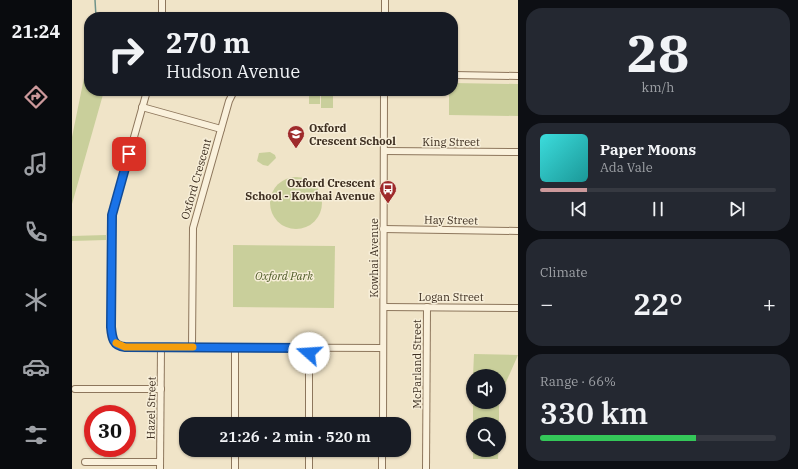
<!DOCTYPE html>
<html lang="en">
<head>
<meta charset="utf-8">
<style>
  body { margin:0; font-family:"IBM Plex Serif",serif; background:#242831; color:#f1f3f6; height:100vh; display:flex; flex-direction:column; font-size:15px; white-space:nowrap }
  * { box-sizing:border-box; margin:0 }
  p { font-size:13px; color:#9ea1a6 }
  .icon { flex:none; width:22px; height:22px; fill:none; stroke:currentColor; stroke-width:2; stroke-linecap:round; stroke-linejoin:round }
  .map { position:relative; flex:1; overflow:hidden }
  .details { display:flex; flex-direction:column; gap:8px; padding:8px; background:#0d0f14; width:280px }
  .details>* { flex:none }
  .guide { position:absolute; left:12px; top:12px; width:374px; height:84px; border-radius:16px; box-shadow:0 1px 3px #0004; background:#171b24; color:#f1f3f6; overflow:hidden }
  .controls { position:absolute; left:394px; top:369px; display:grid; gap:8px }
  .controls a { display:grid; place-items:center; width:40px; height:40px; border-radius:50%; background:#171b24; box-shadow:0 1px 3px #0004; font-size:20px }
  .speed { position:absolute; left:12px; top:405px; display:flex; gap:8px; font-size:20px; font-weight:700; text-align:center }
  .speed>* { display:grid; place-content:center; width:52px; height:52px; border-radius:50%; background:#171b24; box-shadow:0 1px 3px #0004; line-height:1 }
  .speed .limit { border:6px solid #d22; background:#fff; color:#111 }
  .pin { position:absolute; display:grid; place-items:center; width:34px; height:34px; color:#fff; margin:-17px; border-radius:8px; box-shadow:0 2px 6px #0006 }
  .me { position:absolute; width:44px; margin:-22px; rotate:289deg; stroke-linejoin:round; filter:drop-shadow(0 0 3px #0008) }
  .turn { display:flex; align-items:center; gap:14px; height:84px; padding:0 16px; font-size:18px }
  .turn .icon { width:52px; height:52px; stroke-width:2.5 }
  .turn b { display:block; font-size:28px; line-height:34px }
  .big { font-size:30px; font-weight:600; line-height:1.1 }
  .details .card { flex:1; display:flex; flex-direction:column; justify-content:center; gap:6px; min-width:0; padding:0 14px; border-radius:16px; background:#242831 }
  .details .dial { align-items:center; gap:0 }
  .dial b { font-size:52px; line-height:1 }
  .song { display:flex; align-items:center; gap:12px }
  .cover { width:48px; height:48px; border-radius:6px; background:linear-gradient(135deg,hsl(180 70% 55%),hsl(180 70% 35%)) }
  .played { height:4px; border-radius:2px; background:linear-gradient(90deg,#cc999b 20%,#363941 20%) }
  .keys { display:flex; justify-content:space-around; direction:ltr }
  .heat { display:flex; justify-content:space-between; align-items:center; font-size:22px; direction:ltr }
  .charge { height:6px; border-radius:3px; background:linear-gradient(90deg,#34c759 66%,#363941 0) }
  .trip { position:absolute; left:107px; top:417px; width:232px; height:40px; border-radius:16px; background:#171b24; box-shadow:0 1px 3px #0004; font-weight:600; line-height:40px; text-align:center }
  main { display:flex; flex:1; min-height:0 }
  .menu { display:flex; flex-direction:column; width:72px; justify-content:space-around; align-items:center; background:#090b0e; color:#9ea1a6 }
  .menu .icon { width:28px; height:28px }
  .menu .on { color:#cc999b }
  .menu b { font-size:18px; color:#f1f3f6 }
  .map>svg:first-child { display:block }
  .green { fill:#c9cf9b }
  .lines { fill:none; stroke-linecap:round; stroke-linejoin:round }
  .stream { stroke:#6f938a; stroke-width:1.5 }
  .minor-casing { stroke:#8d765c; stroke-width:8 }
  .minor { stroke:#faf1dc; stroke-width:6 }
  .route-casing { stroke:#114b97; stroke-width:10 }
  .route { stroke:#1a73e8; stroke-width:7 }
  .slow { stroke:#f59e0b; stroke-width:7 }
  .labels { text-anchor:middle; dominant-baseline:central; stroke-width:3; stroke-linejoin:round; paint-order:stroke }
  .poi-label { font-size:11px; font-weight:bold; fill:#3d2e20; stroke:#f7eed8; text-anchor:start }
  .street-label { font-size:11px; fill:#3d2e20; stroke:#f7eed8 }
  .park-label { font-size:11px; font-style:italic; fill:#4d5a26; stroke:#f7eed8 }
</style>
</head>
<body>
<main>
<nav class="menu">
<b>21:24</b>
<svg class="icon on" aria-label="directions" viewBox="0 0 24 24"><path d="M12 3l9 9-9 9-9-9zM9 14v-3h6M13 9l2 2-2 2"/></svg>
<svg class="icon" aria-label="music" viewBox="0 0 24 24"><path d="M9 18V5l10-2v13"/><circle cx="6" cy="18" r="3"/><circle cx="16" cy="16" r="3"/></svg>
<svg class="icon" aria-label="phone" viewBox="0 0 24 24"><path d="M5 4h4l2 5-3 2q2 4 5 5l2-3 5 2v4C11 20 4 13 5 4z"/></svg>
<svg class="icon" aria-label="climate" viewBox="0 0 24 24"><path d="M12 3v18M4 7l16 10M4 17L20 7"/></svg>
<svg class="icon" aria-label="car" viewBox="0 0 24 24"><path d="M5 17H2v-5l4-1 3-4h7l3 4 3 1v5h-3M9 17h6M6 11h13"/><circle cx="7" cy="17" r="2"/><circle cx="17" cy="17" r="2"/></svg>
<svg class="icon" aria-label="filters" viewBox="0 0 24 24"><path d="M4 7h16M4 17h16"/><circle cx="9" cy="7" r="2"/><circle cx="15" cy="17" r="2"/></svg>
</nav>
<div class="map">
<svg width="446" height="469" viewBox="0 0 446 469">
  <rect width="100%" height="100%" fill="#f0e4c8"/>
  <!-- green -->
  <g class="green">
    <path d="M12 78H17V91H32L0 204V137Z"/>
    <path d="M381 83 446 84V116L377 115V91H381Z"/>
    <rect x="237" y="91" width="11" height="13"/>
    <rect x="249" y="91" width="12" height="17"/>
    <path d="M198 152 203 155 204 158 196 166 191 165 185 161 187 153Z"/>
    <circle cx="224" cy="203" r="26"/>
    <path d="M34 235V240L0 241V236Z"/>
    <path d="M161 245 263 246 262 308 161 307Z"/>
    <path d="M402 354 446 355 427 398V376H401Z"/>
    <rect x="401" y="402" width="26" height="22"/>
    <path d="M427 442 426 459H401V450H427Z"/>
  </g>
  <g class="lines">
    <!-- stream -->
    <path class="stream" d="M23 0 24 17"/>
    <defs>
      <g id="minor">
        <path d="M90 0V17"/>
        <path d="M313 17V0"/>
        <path d="M381 75 446 76"/>
        <path d="M75 91 40 215 39 327C40 338 41 345 53 347L311 348"/>
        <path d="M70 107 149 129"/>
        <path d="M312 151 446 152"/>
        <path d="M311 229 446 231"/>
        <path d="M312 307 446 308"/>
        <path d="M120 347 121 228 157 101 162 91"/>
        <path d="M3 389H89"/>
        <path d="M163 424V347"/>
        <path d="M237 424V348"/>
        <path d="M311 424 312 91"/>
        <path d="M13 462H88"/>
        <path d="M88 469 89 347"/>
        <path d="M163 469V450"/>
        <path d="M237 469V450"/>
        <path d="M310 469V450"/>
        <path d="M354 469 355 307"/>
      </g>
    </defs>
    <!-- minor casing -->
    <use href="#minor" class="minor-casing"/>
    <!-- minor -->
    <use href="#minor" class="minor"/>
  </g>
  <g class="lines">
    <defs>
      <path id="route" d="M57 154 40 215 39 327C40 338 41 346 53 347L237 348V353"/>
    </defs>
    <!-- route casing -->
    <use href="#route" class="route-casing"/>
    <!-- route -->
    <use href="#route" class="route"/>
    <!-- slow -->
    <path class="slow" d="M44 343 53 347H121"/>
  </g>
  <!-- icons -->
  <defs>
    <symbol id="school-pin" viewBox="-11 -11 22 30"><path d="M0 17L-7.5 6A9.5 9.5 0 1 1 7.5 6Z" fill="#9e2a2b" stroke="#f7eed8"/><path d="M0-5L7-2L0 1L-7-2ZM-4 1L0 2.5L4 1V4Q0 6-4 4Z" fill="#fff"/></symbol>
    <symbol id="bus-pin" viewBox="-11 -11 22 30"><path d="M0 17L-7.5 6A9.5 9.5 0 1 1 7.5 6Z" fill="#9e2a2b" stroke="#f7eed8"/><path d="M-5-6H5V4H4V6H2V4H-2V6H-4V4H-5ZM-3.5-4V0h7V-4ZM-3.5 1.2v1.5H-2V1.2ZM2 1.2v1.5H3.5V1.2Z" fill="#fff"/></symbol>
  </defs>
  <g fill-rule="evenodd">
    <use href="#school-pin" x="214" y="124" width="20" height="27"/>
    <use href="#bus-pin" x="306" y="179" width="20" height="27"/>
  </g>
  <g class="labels">
    <!-- poi labels -->
    <g class="poi-label">
      <text x="237" y="128">Oxford<tspan x="237" dy="13">Crescent School</tspan></text>
      <text x="303" y="183" text-anchor="end">Oxford Crescent<tspan x="303" dy="13">School - Kowhai Avenue</tspan></text>
    </g>
    <!-- street labels -->
    <g class="street-label">
      <text x="379" y="142">King Street</text>
      <text transform="translate(124 179) rotate(-74)">Oxford Crescent</text>
      <text transform="translate(379 220) rotate(1)">Hay Street</text>
      <text transform="translate(302 258) rotate(-90)">Kowhai Avenue</text>
      <text x="379" y="297">Logan Street</text>
      <text transform="translate(345 364) rotate(-90)">McParland Street</text>
      <text transform="translate(79 408) rotate(-89)">Hazel Street</text>
    </g>
    <!-- park labels -->
    <g class="park-label">
      <text x="212" y="276">Oxford Park</text>
    </g>
  </g>
</svg>
<div class="controls">
<a><svg class="icon" aria-label="sound" viewBox="0 0 24 24"><path d="M4 9h4l5-4v14l-5-4H4zM17 9q2 3 0 6"/></svg></a>
<a><svg class="icon" aria-label="search" viewBox="0 0 24 24"><circle cx="10" cy="10" r="6"/><path d="M15 15l6 6"/></svg></a>
</div>
<div class="speed"><div class="limit">30</div></div>
<div class="pin" style="left:57px;top:154px;background:#d93025"><svg class="icon" aria-label="arrive" viewBox="0 0 24 24"><path d="M6 21V4h12l-3 4 3 4H6"/></svg></div>
<svg class="me" style="left:237px;top:353px" viewBox="-20 -20 40 40"><circle r="19" fill="#fff"/><path d="M0-13L10 11 0 6-10 11z" fill="#1a73e8"/></svg>
<div class="trip">21:26 · 2 min · 520 m</div>
<div class="guide">
<div class="turn"><svg class="icon" aria-label="right" viewBox="0 0 24 24"><path d="M7 20v-9h11M14 6l5 5-5 5"/></svg><div><b>270 m</b>Hudson Avenue</div></div>
</div>
</div>
<section class="details">
<div class="card dial"><b>28</b><p>km/h</p></div>
<div class="card">
<div class="song"><i class="cover"></i><div><b>Paper Moons</b><p>Ada Vale</p></div></div>
<div class="played"></div>
<div class="keys"><svg class="icon" aria-label="previous" viewBox="0 0 24 24"><path d="M18 5L8 12l10 7zM5 5v14"/></svg><svg class="icon" aria-label="pause" viewBox="0 0 24 24"><path d="M8 5v14M16 5v14"/></svg><svg class="icon" aria-label="next" viewBox="0 0 24 24"><path d="M6 5l10 7-10 7zM19 5v14"/></svg></div>
</div>
<div class="card"><p>Climate</p>
<div class="heat"><a>−</a><b class="big">22°</b><a>+</a></div>
</div>
<div class="card"><p>Range · 66%</p><b class="big">330 km</b><div class="charge"></div></div>
</section>
</main>
</body>
</html>
